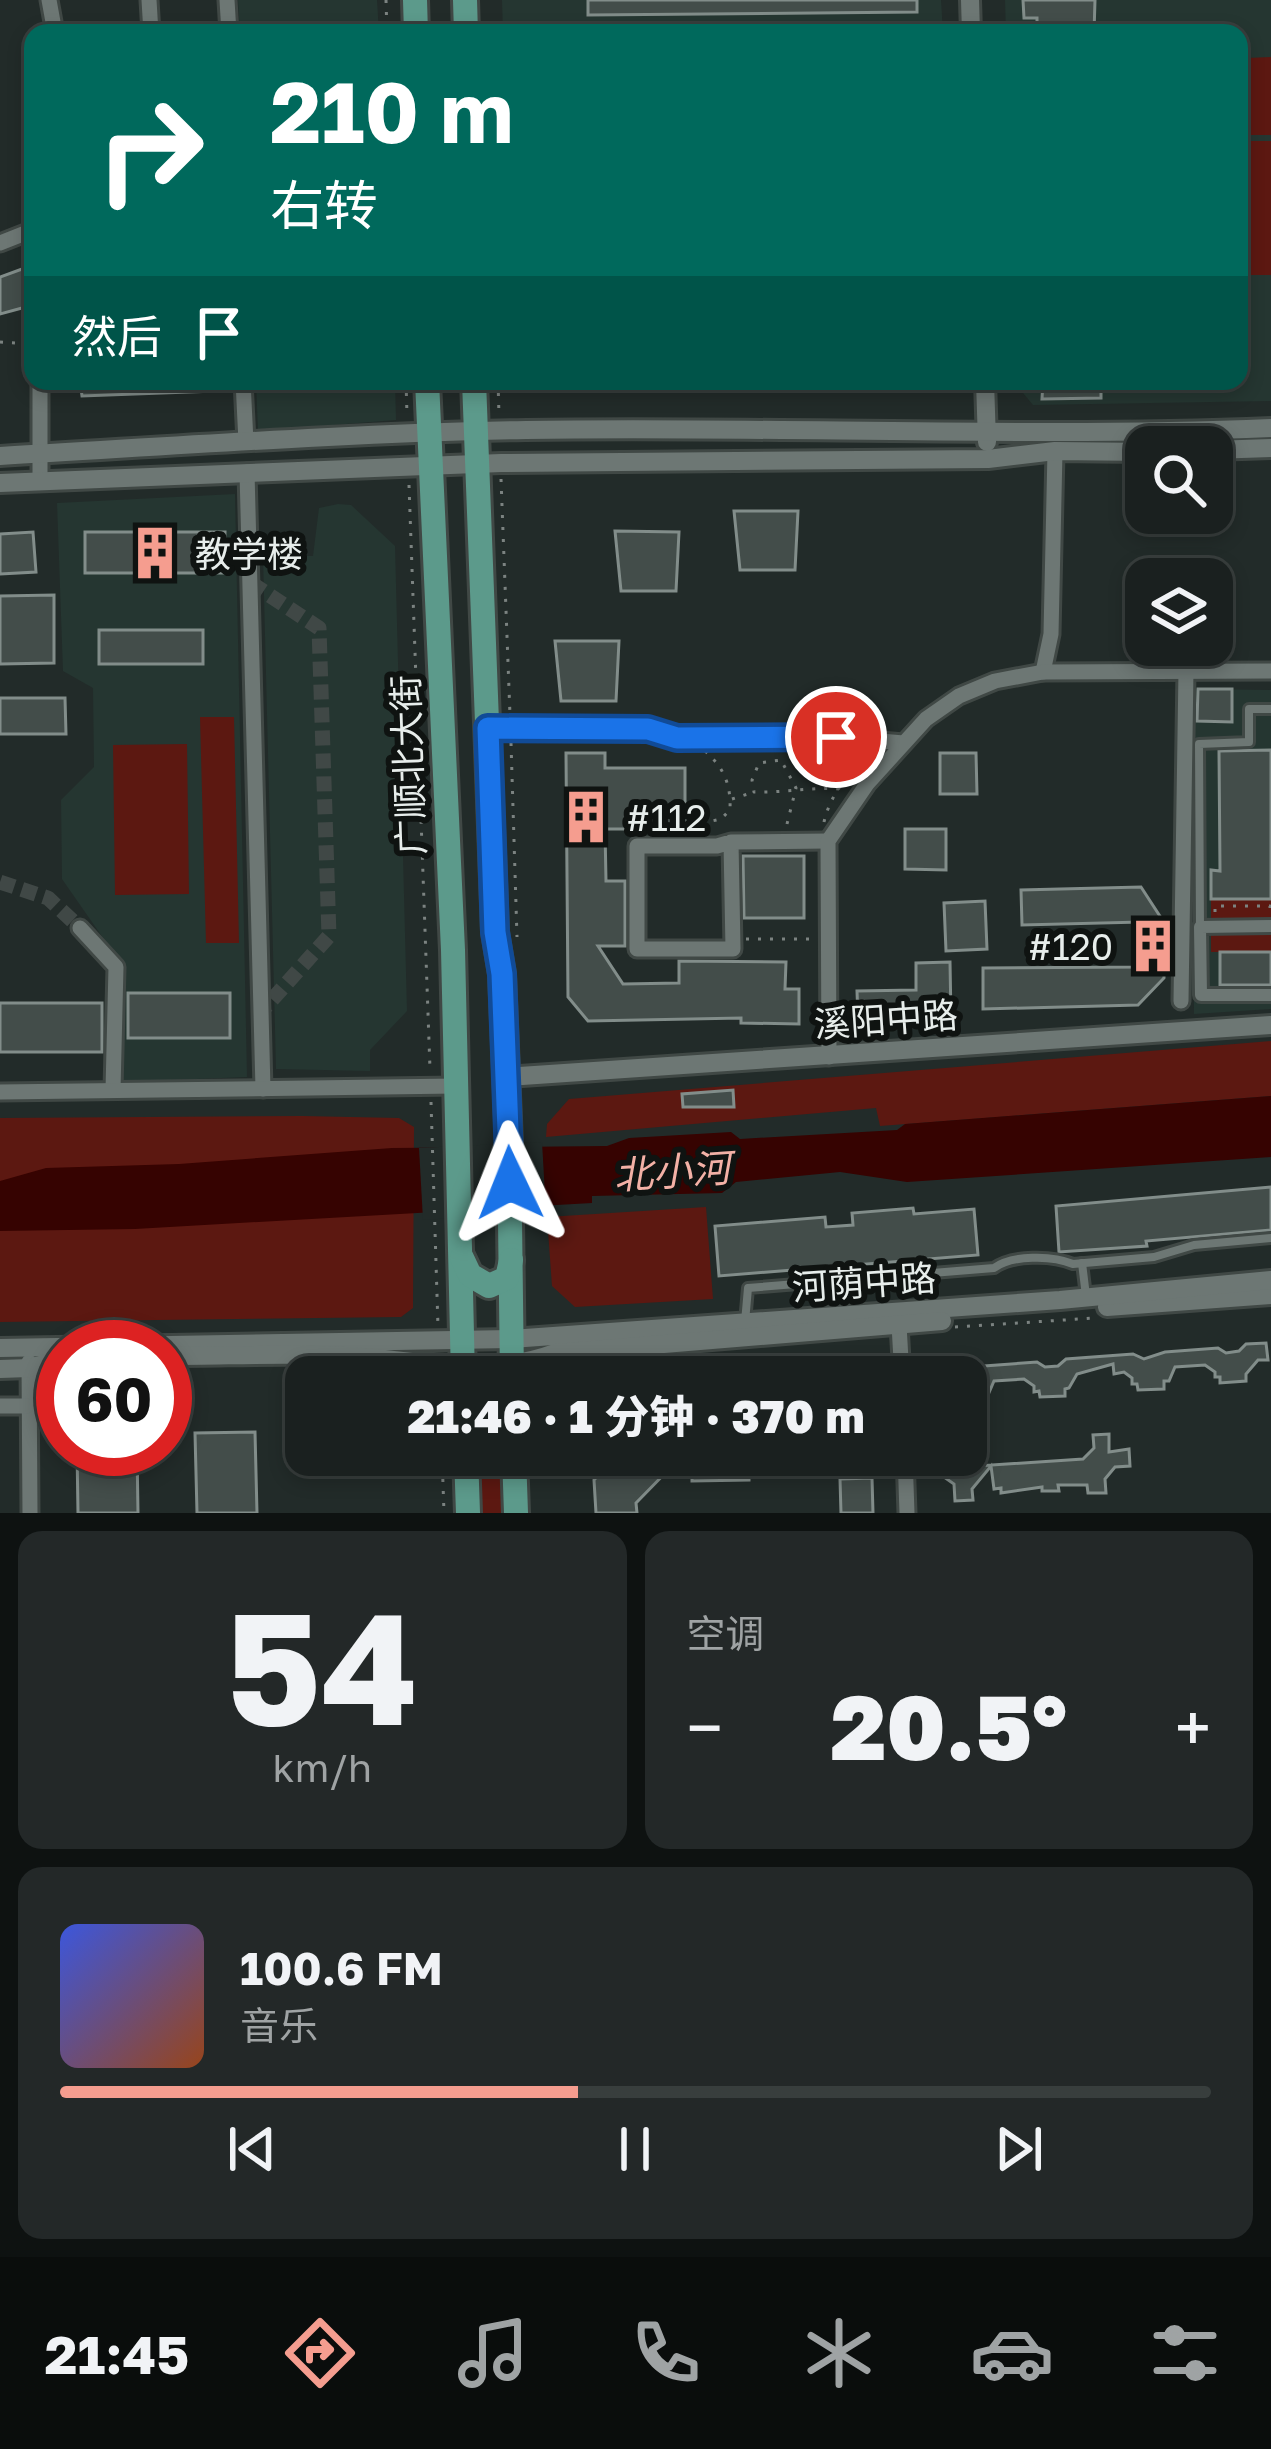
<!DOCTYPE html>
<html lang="zh">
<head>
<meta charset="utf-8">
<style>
  body { margin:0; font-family:"Golos Text","Noto Sans SC",sans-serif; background:#232828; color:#f1f3f6; height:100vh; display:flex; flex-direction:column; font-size:45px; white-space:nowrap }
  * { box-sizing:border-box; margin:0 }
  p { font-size:39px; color:#9fa3a4 }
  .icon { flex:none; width:66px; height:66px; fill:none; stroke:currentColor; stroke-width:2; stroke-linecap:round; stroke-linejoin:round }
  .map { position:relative; height:1513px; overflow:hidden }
  .drawer { display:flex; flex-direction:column; gap:18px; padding:18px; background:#0e1211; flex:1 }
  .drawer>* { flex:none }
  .banner { position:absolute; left:24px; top:24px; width:1224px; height:366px; border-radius:24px; box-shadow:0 6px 18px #0003,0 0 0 3px #383e3d; background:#00695c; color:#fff; overflow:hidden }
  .fabs { position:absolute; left:1125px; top:426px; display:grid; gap:24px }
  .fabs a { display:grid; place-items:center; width:108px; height:108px; border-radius:24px; background:#1a201f; box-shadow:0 6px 18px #0003,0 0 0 3px #383e3d; font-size:60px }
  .speed { position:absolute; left:36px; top:1320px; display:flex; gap:24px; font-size:60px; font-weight:700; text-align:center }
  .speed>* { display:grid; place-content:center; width:156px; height:156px; border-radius:50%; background:#1a201f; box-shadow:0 6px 18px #0003,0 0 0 3px #383e3d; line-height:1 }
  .speed .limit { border:18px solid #d22; background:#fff; color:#111 }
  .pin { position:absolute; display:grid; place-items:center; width:102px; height:102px; color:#fff; margin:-51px; border:6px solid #fff; border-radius:50%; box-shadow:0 3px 12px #0007 }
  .me { position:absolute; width:132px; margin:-66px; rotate:358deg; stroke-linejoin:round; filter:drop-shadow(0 0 9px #0008) }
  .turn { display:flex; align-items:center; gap:42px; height:252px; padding:0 48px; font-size:54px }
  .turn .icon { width:156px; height:156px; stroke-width:2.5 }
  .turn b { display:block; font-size:84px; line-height:102px }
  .then { display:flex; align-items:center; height:114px; padding:0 48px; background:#0003; gap:24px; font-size:45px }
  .big { font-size:90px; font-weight:800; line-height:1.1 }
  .drawer .tile { flex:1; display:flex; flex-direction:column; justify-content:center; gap:18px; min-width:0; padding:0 42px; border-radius:24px; background:#232828 }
  .drawer .dial { align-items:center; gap:0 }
  .dial b { font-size:156px; line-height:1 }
  .song { display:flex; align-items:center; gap:36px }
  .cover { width:144px; height:144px; border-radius:18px; background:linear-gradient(135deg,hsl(230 70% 55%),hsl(20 70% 35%)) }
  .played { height:12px; border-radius:6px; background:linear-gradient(90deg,#f59d8f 45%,#383e3d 45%) }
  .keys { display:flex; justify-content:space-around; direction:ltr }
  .heat { display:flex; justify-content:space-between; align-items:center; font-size:66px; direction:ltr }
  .drawer .tiles { flex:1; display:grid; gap:18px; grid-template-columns:1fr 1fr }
  .tile:last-child { grid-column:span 2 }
  .trip { position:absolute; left:285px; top:1356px; width:702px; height:120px; border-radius:24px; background:#1a201f; box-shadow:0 6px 18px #0003,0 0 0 3px #383e3d; font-weight:800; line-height:120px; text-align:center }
  .tabs { display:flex; height:192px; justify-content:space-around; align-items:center; background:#0a0d0c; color:#9fa3a4 }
  .tabs .icon { width:84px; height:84px }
  .tabs .selected { color:#f59d8f }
  .tabs b { font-size:54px; color:#f1f3f6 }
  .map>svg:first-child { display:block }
  .built { fill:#253631 }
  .green { fill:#5c1811 }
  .water { fill:#360301 }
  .pier { fill:#222b29 }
  .building { fill:#434d4a; stroke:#828d8a; stroke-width:3 }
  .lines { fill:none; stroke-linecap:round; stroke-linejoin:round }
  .minor-tunnel { stroke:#404846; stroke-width:15; stroke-dasharray:15 8; stroke-linecap:butt }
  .service-casing { stroke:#404845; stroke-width:14 }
  .pedestrian-casing { stroke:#404845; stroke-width:18 }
  .minor-casing { stroke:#404845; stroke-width:21 }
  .tertiary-casing { stroke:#404845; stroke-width:24 }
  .primary-casing { stroke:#404845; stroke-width:30 }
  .path { stroke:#7c8381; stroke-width:3; stroke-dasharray:3 9; stroke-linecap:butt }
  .service { stroke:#6d7774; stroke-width:8 }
  .pedestrian { stroke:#6d7774; stroke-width:12 }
  .minor { stroke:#6d7774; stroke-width:15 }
  .tertiary { stroke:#6d7774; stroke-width:18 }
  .primary { stroke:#5c9a8b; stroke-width:24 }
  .route-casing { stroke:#114b97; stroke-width:30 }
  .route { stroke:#1a73e8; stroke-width:21 }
  .labels { text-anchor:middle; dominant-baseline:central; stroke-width:12; stroke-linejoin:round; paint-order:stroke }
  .poi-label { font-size:36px; fill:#e7edeb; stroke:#0f1311; text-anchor:start }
  .street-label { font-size:36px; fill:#e7edeb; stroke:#0f1311 }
  .water-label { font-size:39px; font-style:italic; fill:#f3b1a6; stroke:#0f1311 }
</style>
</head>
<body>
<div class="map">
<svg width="1271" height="1513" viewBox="0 0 1271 1513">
  <rect width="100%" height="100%" fill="#222b29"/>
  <!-- built -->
  <g class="built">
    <path d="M238 0H377L379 33H240Z"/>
    <path d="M502 0H941L943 33H503Z"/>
    <path d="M1005 0H1271V401L1033 405 1013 381H1239V33H1006Z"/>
    <path d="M256 381H395L396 420 258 431Z"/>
    <path d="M235 494 247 1077 121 1082 124 968 62 879 61 800 94 767 93 688 63 671 57 503Z"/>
    <path d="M338 504 351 505 395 546 407 1011 370 1050V1071L276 1069 263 556H313L319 508Z"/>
    <path d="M1193 689 1271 690V1009L1194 1014Z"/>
  </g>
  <!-- green -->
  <g class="green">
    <path d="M1271 57V135H1248L1247 58Z"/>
    <rect x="1239" y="141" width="32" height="134"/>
    <path d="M200 717H234L239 943H206Z"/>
    <path d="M187 744 189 894 115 895 113 745Z"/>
    <rect x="1211" y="899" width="60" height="53"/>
    <path d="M1271 1041V1096L880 1126 876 1108 546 1137 547 1124 569 1099Z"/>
    <path d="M302 1116 399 1118 414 1127 413 1308 401 1317 0 1322V1118Z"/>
    <path d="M706 1207 713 1299 575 1307 552 1286 547 1217Z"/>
    <path d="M477 1455H500L502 1513H479Z"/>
  </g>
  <!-- water -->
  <path class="water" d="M1271 1096V1157L907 1182 840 1172 736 1182 722 1193 592 1196V1203L135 1229 0 1231V1181L46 1168 179 1164 392 1148 607 1146 629 1138 731 1132 740 1139 897 1130 905 1124Z"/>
  <!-- pier -->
  <path class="pier" d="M542 1142 546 1212 423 1220 419 1148Z"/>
  <!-- building -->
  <g class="building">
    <path d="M588 0H917V12L588 15Z"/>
    <path d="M1023 0H1095L1094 33H1037V18H1024Z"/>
    <path d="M33 265V305L0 314V277Z"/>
    <path d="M80 381H215V391L82 396Z"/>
    <path d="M1043 381H1101V398L1042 399Z"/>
    <path d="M734 511H798L795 570H740Z"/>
    <path d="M615 531 679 532 676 591H621Z"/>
    <path d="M33 532 36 572 0 574V534Z"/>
    <path d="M85 532H225L224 573H85Z"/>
    <path d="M54 595V663L0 664V596Z"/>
    <rect x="99" y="630" width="104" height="34"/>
    <path d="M555 641H619L616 701H561Z"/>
    <path d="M1198 689H1232V722L1197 721Z"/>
    <path d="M0 698H65L66 734H0Z"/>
    <path d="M1271 750V899H1211V870L1220 871 1219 751Z"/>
    <path d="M566 753H605V768H685V829H605L606 881H625V946H598L623 984 679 983V961L786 962 785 989H799V1024L741 1023V1018L588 1021 568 997Z"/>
    <path d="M940 753H976L977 794H940Z"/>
    <path d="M905 829H946V870L905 869Z"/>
    <path d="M743 856H804V918H744Z"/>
    <path d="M1141 887 1165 924 1164 978 1138 1005 983 1009V968L1141 967V922L1022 925 1021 890Z"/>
    <path d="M985 901 987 949 946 951 944 903Z"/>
    <rect x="1220" y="952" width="51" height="33"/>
    <path d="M950 962 951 1018 858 1019 857 991 916 990V963Z"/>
    <rect x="128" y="993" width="102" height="45"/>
    <rect x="0" y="1003" width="102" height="49"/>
    <path d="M733 1090 734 1107H683L682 1094Z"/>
    <path d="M1271 1187V1230L1146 1241 1147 1246 1059 1252 1056 1206Z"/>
    <path d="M913 1208 914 1214 974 1209 978 1255 719 1276 715 1226 825 1217 826 1227 853 1225 852 1213Z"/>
    <path d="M1266 1343 1268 1360H1258L1246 1374V1381L1220 1383V1377H1215V1372L1205 1365 1175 1367 1169 1381H1164V1389L1138 1390 1137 1384H1132V1378L1124 1372 1114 1374 1113 1364 1077 1374 1069 1388 1065 1389V1396L1040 1397 1039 1391 1034 1392V1386L1024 1379 994 1381 988 1395H984V1403L966 1404V1373L984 1366 1037 1362 1045 1367 1058 1366 1066 1359 1133 1354 1144 1359 1165 1352 1218 1348 1226 1353 1239 1351 1246 1344Z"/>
    <path d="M255 1432 257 1513H197L195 1433Z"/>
    <path d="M1109 1434V1452L1129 1449 1130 1466 1115 1467 1105 1479 1106 1493H1088L1087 1485H1058L1059 1491H1042V1487L1001 1493V1488L994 1489 991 1466 972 1489 973 1500 955 1501 954 1484 944 1477H933L931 1459 945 1455H964L977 1466 1083 1459 1094 1448 1093 1435Z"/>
    <path d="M77 1449H137L138 1513H78Z"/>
    <path d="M617 1455H762L749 1471V1480L692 1481V1472L677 1461 636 1503 637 1513H596L594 1480Z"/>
    <path d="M872 1478 873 1513H841L840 1479Z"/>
  </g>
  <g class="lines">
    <!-- minor-tunnel -->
    <g class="minor-tunnel">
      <path d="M251 583 319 628 329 936 261 1012"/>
      <path d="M0 882 48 898 80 928"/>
    </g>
    <defs>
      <g id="service">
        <path d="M1200 927 1199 744 1249 742V709H1271"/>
        <path d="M1082 1263 1086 1296"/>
        <path d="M745 1322 748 1288 994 1268C1012 1255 1052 1255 1073 1264L1154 1257 1194 1245 1271 1238"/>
      </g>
      <path id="pedestrian" d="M1271 926 1200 927 1201 995H1271"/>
      <g id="minor">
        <path d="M49 0 55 33"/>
        <path d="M149 0 151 33"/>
        <path d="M227 0 229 33"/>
        <path d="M0 243 33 230"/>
        <path d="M40 381V481"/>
        <path d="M243 381 246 442"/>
        <path d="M247 472 263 1089"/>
        <path d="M1043 672 1051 634 1055 451"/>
        <path d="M488 728 648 729 677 738 836 737 903 743"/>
        <path d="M731 842 733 949H637V846H717L731 842 828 841"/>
        <path d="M80 928 116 967 113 1090"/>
        <path d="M1181 1001 1186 670"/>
        <path d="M829 1057 828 841 867 784 926 719 959 696 995 681 1043 672 1271 671"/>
        <path d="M0 1092 456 1086"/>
        <path d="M899 1325 902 1377"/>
        <path d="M29 1362 30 1513"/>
        <path d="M0 1406H27"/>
        <path d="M905 1455 907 1513"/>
      </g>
      <g id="tertiary">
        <path d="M970 0 971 33"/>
        <path d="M985 381 987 442"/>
        <path d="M1212 450 1271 448"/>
        <path d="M0 456C175 446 351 433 526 430 774 426 1023 438 1271 428"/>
        <path d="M0 483 501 463 988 459 1055 451 1146 452"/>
        <path d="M506 1077 1271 1025"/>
        <path d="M1107 1307 1271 1295"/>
        <path d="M0 1348 511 1339 1060 1300 1271 1280"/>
        <path d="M170 1356C228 1356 287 1353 345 1356 416 1359 486 1379 555 1353L942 1321"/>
        <path d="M0 1369 29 1368 63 1359"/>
      </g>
      <g id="primary">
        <path d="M415 0 416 33"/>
        <path d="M465 0 466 33"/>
        <path d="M427 381 453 950 463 1377"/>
        <path d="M474 381 495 932 502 974 509 1143 512 1377"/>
        <path d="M462 1258 470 1275 489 1286 507 1278 511 1260"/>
        <path d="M466 1455 468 1513"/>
        <path d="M514 1455 516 1513"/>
      </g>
    </defs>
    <!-- service casing -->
    <use href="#service" class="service-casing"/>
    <!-- pedestrian casing -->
    <use href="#pedestrian" class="pedestrian-casing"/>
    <!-- minor casing -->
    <use href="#minor" class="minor-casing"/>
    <!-- tertiary casing -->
    <use href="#tertiary" class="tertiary-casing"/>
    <!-- primary casing -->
    <use href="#primary" class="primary-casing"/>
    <!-- path -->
    <g class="path">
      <path d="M386 0 387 33"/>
      <path d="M0 342 33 344"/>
      <path d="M406 381 407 415"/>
      <path d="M498 381 499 415"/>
      <path d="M501 479 510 715"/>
      <path d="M409 485 430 1069"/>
      <path d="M511 743 517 937"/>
      <path d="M705 751C724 768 731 784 730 810L721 819 707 822V832"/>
      <path d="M732 799 751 793"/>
      <path d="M824 822C829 798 848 772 867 756"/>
      <path d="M787 824 796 788 781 760 759 763 752 780 754 792C782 793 809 787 839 789"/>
      <path d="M1215 912V906H1270V912"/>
      <path d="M746 939H815"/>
      <path d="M431 1102 438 1327"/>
      <path d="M955 1327 1095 1318"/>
      <path d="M442 1455 444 1513"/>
    </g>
    <!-- service -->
    <use href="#service" class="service"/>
    <!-- pedestrian -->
    <use href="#pedestrian" class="pedestrian"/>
    <!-- minor -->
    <use href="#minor" class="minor"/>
    <!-- tertiary -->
    <use href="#tertiary" class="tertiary"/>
    <!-- primary -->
    <use href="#primary" class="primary"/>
  </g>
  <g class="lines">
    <defs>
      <path id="route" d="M510 1183 502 974 495 932 488 728 648 729 677 738 836 737"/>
    </defs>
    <!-- route casing -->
    <use href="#route" class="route-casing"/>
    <!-- route -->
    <use href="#route" class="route"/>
  </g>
  <!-- icons -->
  <defs>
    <symbol id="building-bare" viewBox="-9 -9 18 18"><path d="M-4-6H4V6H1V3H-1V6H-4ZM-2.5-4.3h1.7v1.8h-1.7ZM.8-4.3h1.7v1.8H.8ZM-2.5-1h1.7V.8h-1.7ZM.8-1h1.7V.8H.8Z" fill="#f59d8f" stroke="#0f1311" stroke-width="2.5" paint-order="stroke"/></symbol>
  </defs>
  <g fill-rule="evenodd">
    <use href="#building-bare" x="117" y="515" width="76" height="76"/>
    <use href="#building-bare" x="548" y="779" width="76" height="76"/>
    <use href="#building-bare" x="1115" y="908" width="76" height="76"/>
  </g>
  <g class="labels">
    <!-- poi labels -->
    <g class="poi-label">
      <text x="195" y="553">教学楼</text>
      <text x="626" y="817">#112</text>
      <text x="1113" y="946" text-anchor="end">#120</text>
    </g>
    <!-- street labels -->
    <g class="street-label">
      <text transform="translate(408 765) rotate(-92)">广顺北大街</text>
      <text transform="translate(886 1019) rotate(-4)">溪阳中路</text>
      <text transform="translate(864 1282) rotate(-4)">河荫中路</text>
    </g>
    <!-- water labels -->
    <g class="water-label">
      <text transform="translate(672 1171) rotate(-4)">北小河</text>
    </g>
  </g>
</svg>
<div class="fabs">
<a><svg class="icon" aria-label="search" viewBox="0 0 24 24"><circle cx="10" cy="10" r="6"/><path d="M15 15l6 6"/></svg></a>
<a><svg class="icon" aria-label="layers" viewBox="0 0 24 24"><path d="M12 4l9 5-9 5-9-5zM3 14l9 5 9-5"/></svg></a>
</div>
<div class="speed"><div class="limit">60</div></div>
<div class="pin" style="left:836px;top:737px;background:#d93025"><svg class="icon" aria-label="arrive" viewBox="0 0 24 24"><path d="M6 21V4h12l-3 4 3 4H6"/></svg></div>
<svg class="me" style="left:510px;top:1183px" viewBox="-20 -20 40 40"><path d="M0-17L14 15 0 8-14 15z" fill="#1a73e8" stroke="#fff" stroke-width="4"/></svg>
<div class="trip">21:46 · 1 分钟 · 370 m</div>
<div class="banner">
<div class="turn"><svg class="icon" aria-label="right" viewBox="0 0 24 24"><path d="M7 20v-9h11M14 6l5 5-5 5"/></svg><div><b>210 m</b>右转</div></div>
<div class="then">然后<svg class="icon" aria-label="arrive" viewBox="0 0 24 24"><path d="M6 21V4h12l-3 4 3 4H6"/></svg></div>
</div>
</div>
<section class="drawer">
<div class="tiles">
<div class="tile dial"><b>54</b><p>km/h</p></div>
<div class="tile"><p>空调</p>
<div class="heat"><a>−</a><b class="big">20.5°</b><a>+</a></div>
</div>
<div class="tile">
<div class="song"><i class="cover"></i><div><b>100.6 FM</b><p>音乐</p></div></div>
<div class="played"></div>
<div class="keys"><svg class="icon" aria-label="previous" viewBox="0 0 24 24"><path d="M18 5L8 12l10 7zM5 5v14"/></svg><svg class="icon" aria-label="pause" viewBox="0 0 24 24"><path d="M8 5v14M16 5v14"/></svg><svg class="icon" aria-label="next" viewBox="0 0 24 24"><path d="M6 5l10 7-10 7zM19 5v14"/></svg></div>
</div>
</div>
</section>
<nav class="tabs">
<b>21:45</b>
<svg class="icon selected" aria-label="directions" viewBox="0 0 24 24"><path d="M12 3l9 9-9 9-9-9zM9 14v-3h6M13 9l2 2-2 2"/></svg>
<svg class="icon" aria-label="music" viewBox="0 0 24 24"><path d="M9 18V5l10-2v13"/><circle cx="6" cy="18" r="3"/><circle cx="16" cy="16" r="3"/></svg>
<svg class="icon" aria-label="phone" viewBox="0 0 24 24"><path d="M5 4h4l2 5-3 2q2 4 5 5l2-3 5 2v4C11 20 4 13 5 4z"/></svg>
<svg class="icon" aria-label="climate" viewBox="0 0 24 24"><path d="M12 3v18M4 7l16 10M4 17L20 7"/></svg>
<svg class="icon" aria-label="car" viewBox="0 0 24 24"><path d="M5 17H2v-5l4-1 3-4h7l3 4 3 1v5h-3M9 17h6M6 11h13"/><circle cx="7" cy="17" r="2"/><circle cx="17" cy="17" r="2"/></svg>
<svg class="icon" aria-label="filters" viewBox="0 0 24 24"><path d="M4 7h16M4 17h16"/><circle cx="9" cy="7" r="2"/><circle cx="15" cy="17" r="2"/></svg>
</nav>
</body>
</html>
